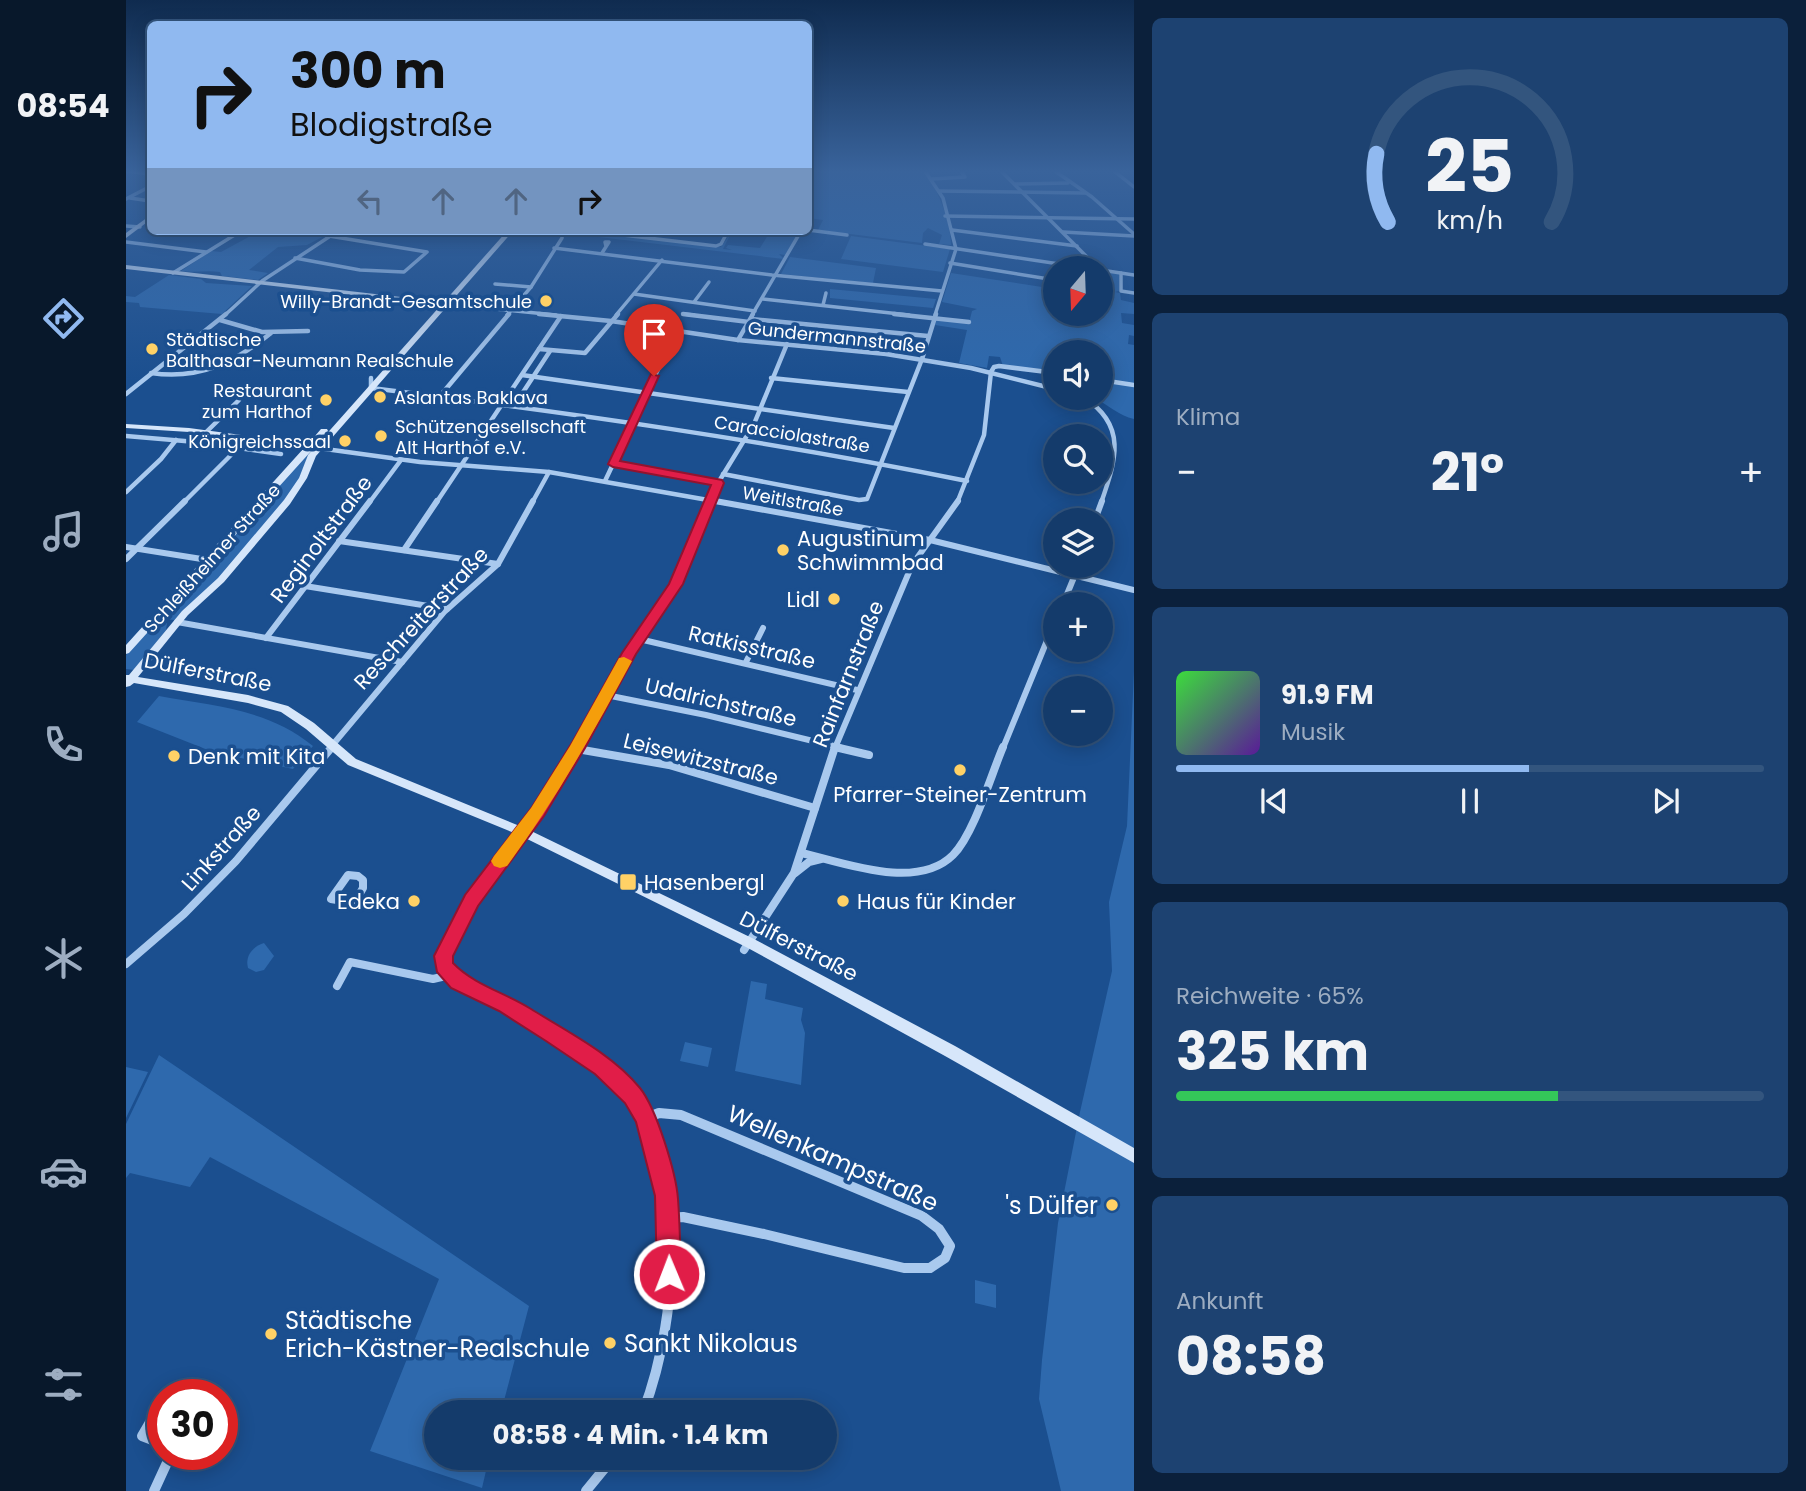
<!DOCTYPE html>
<html lang="de">
<head>
<meta charset="utf-8">
<style>
  body { margin:0; font-family:Poppins,sans-serif; background:#1d4271; color:#f1f3f6; height:100vh; display:flex; flex-direction:column; font-size:26px; white-space:nowrap }
  * { box-sizing:border-box; margin:0 }
  p { font-size:23px; color:#9dadc1 }
  .icon { flex:none; width:38px; height:38px; fill:none; stroke:currentColor; stroke-width:2; stroke-linecap:round; stroke-linejoin:round }
  .map { position:relative; flex:1; overflow:hidden }
  .sheet { display:flex; flex-direction:column; gap:18px; padding:18px; background:#0b203b; width:672px }
  .sheet>* { flex:none }
  .hud { position:absolute; left:21px; top:21px; width:665px; height:214px; border-radius:10px; box-shadow:0 4px 18px #0003,0 0 0 2px #33557e; background:#90b9f0; color:#111; overflow:hidden }
  .needle { width:46px; rotate:199deg }
  .buttons { position:absolute; left:917px; top:256px; display:grid; gap:14px }
  .buttons a { display:grid; place-items:center; width:70px; height:70px; border-radius:50%; background:#143b6b; box-shadow:0 4px 18px #0003,0 0 0 2px #33557e; font-size:35px }
  .speed { position:absolute; left:21px; top:1379px; display:flex; gap:14px; font-size:35px; font-weight:700; text-align:center }
  .speed>* { display:grid; place-content:center; width:91px; height:91px; border-radius:50%; background:#143b6b; box-shadow:0 4px 18px #0003,0 0 0 2px #33557e; line-height:1 }
  .speed .limit { border:10px solid #d22; background:#fff; color:#111 }
  .pin { position:absolute; display:grid; place-items:center; width:60px; height:60px; color:#fff; margin:-72px -30px; border-radius:50% 50% 50% 0; rotate:-45deg; box-shadow:0 0 7px #0007 }
  .pin .icon { rotate:45deg }
  .me { position:absolute; width:77px; margin:-38px; rotate:359deg; stroke-linejoin:round; filter:drop-shadow(0 0 5px #0008) }
  .turn { display:flex; align-items:center; gap:24px; height:147px; padding:0 28px; font-size:32px }
  .turn .icon { width:91px; height:91px; stroke-width:2.5 }
  .turn b { display:block; font-size:49px; line-height:60px }
  .lanes { display:flex; align-items:center; height:66px; padding:0 28px; background:#0003; justify-content:center; gap:35px; direction:ltr }
  .lanes .off { opacity:.35 }
  .big { font-size:52px; font-weight:700; line-height:1.1 }
  .sheet .tile { flex:1; display:flex; flex-direction:column; justify-content:center; gap:10px; min-width:0; padding:0 24px; border-radius:10px; background:#1d4271 }
  .sheet .dial { align-items:center; gap:0 }
  .dial svg { height:182px; overflow:visible; fill:none; stroke:#33557e; stroke-width:7; stroke-linecap:round; text-anchor:middle }
  .dial text { fill:#f1f3f6; stroke:none }
  .song { display:flex; align-items:center; gap:21px }
  .cover { width:84px; height:84px; border-radius:10px; background:linear-gradient(135deg,hsl(120 70% 55%),hsl(270 70% 35%)) }
  .played { height:7px; border-radius:4px; background:linear-gradient(90deg,#90b9f0 60%,#33557e 60%) }
  .keys { display:flex; justify-content:space-around; direction:ltr }
  .heat { display:flex; justify-content:space-between; align-items:center; font-size:38px; direction:ltr }
  .charge { height:10px; border-radius:5px; background:linear-gradient(90deg,#34c759 65%,#33557e 0) }
  .trip { position:absolute; left:298px; top:1400px; width:413px; height:70px; border-radius:35px; background:#143b6b; box-shadow:0 4px 18px #0003,0 0 0 2px #33557e; font-weight:700; line-height:70px; text-align:center }
  main { display:flex; flex:1; min-height:0 }
  .dock { display:flex; flex-direction:column; width:126px; justify-content:space-around; align-items:center; background:#08182b; color:#9dadc1 }
  .dock .icon { width:49px; height:49px }
  .dock .selected { color:#90b9f0 }
  .dock b { font-size:32px; color:#f1f3f6 }
  .map>svg:first-child { display:block }
  .green { fill:#2e69ad }
  .lines { fill:none; stroke-linecap:round; stroke-linejoin:round }
  .street-far4 { stroke:#a9c9ee; stroke-width:3.5 }
  .street-far3 { stroke:#a9c9ee; stroke-width:4.5 }
  .street-far2 { stroke:#a9c9ee; stroke-width:6 }
  .street-far1 { stroke:#a9c9ee; stroke-width:8 }
  .street { stroke:#a9c9ee; stroke-width:10 }
  .secondary { fill:#d6e6fa; fill-rule:evenodd }
  .route { fill:#e11d48; stroke:#92132f; stroke-width:2 }
  .slow { fill:#f59e0b }
  .poi-dot { fill:#ffd166; stroke:#1b4f8f; stroke-width:2.5 }
  .labels { text-anchor:middle; dominant-baseline:central; stroke-width:7; stroke-linejoin:round; paint-order:stroke }
  .far-poi-label { font-size:18px; fill:#fff; stroke:#1b4f8f; text-anchor:end }
  .far-street-label { font-size:18px; fill:#fff; stroke:#1b4f8f }
  .poi-label { font-size:21px; fill:#fff; stroke:#1b4f8f; text-anchor:start }
  .street-label { font-size:21px; fill:#fff; stroke:#1b4f8f }
  .near-street-label { font-size:24px; fill:#fff; stroke:#1b4f8f }
  .near-poi-label { font-size:24px; fill:#fff; stroke:#1b4f8f; text-anchor:start }
</style>
</head>
<body>
<main>
<nav class="dock">
<b>08:54</b>
<svg class="icon selected" aria-label="directions" viewBox="0 0 24 24"><path d="M12 3l9 9-9 9-9-9zM9 14v-3h6M13 9l2 2-2 2"/></svg>
<svg class="icon" aria-label="music" viewBox="0 0 24 24"><path d="M9 18V5l10-2v13"/><circle cx="6" cy="18" r="3"/><circle cx="16" cy="16" r="3"/></svg>
<svg class="icon" aria-label="phone" viewBox="0 0 24 24"><path d="M5 4h4l2 5-3 2q2 4 5 5l2-3 5 2v4C11 20 4 13 5 4z"/></svg>
<svg class="icon" aria-label="climate" viewBox="0 0 24 24"><path d="M12 3v18M4 7l16 10M4 17L20 7"/></svg>
<svg class="icon" aria-label="car" viewBox="0 0 24 24"><path d="M5 17H2v-5l4-1 3-4h7l3 4 3 1v5h-3M9 17h6M6 11h13"/><circle cx="7" cy="17" r="2"/><circle cx="17" cy="17" r="2"/></svg>
<svg class="icon" aria-label="filters" viewBox="0 0 24 24"><path d="M4 7h16M4 17h16"/><circle cx="9" cy="7" r="2"/><circle cx="15" cy="17" r="2"/></svg>
</nav>
<div class="map">
<svg width="1008" height="1491" viewBox="0 0 1008 1491">
  <rect width="100%" height="100%" fill="#1b4f8f"/>
  <!-- green -->
  <g class="green">
    <path d="M683 171H691L693 176 695 171H797C812 187 825 224 825 245L813 244 816 235 802 228 797 233 796 243 692 230 697 220 683 218Z"/>
    <path d="M124 231H168L196 237 181 245 152 247 123 270 142 273 132 280 96 276 94 272C81 270 68 273 55 271L85 251 95 252 130 233Z"/>
    <path d="M394 231H448L595 247 606 231 597 249 606 250 600 248 602 245 634 248 644 232 672 233 659 255 653 254 658 259 456 235 392 234Z"/>
    <path d="M725 236 824 249 817 272 715 259Z"/>
    <path d="M664 257 750 268 747 283 655 274Z"/>
    <path d="M975 271 993 274V291L989 292 994 293 995 300 1008 303V314L995 313 996 323 1008 325V336L1003 335 1002 344 1008 345V419C993 416 981 404 967 397H975V352H929V373L877 366 874 357 863 356 861 368 833 363 841 330 809 325 811 318 843 323 846 311 851 309 816 302 825 273 929 289V313H975Z"/>
    <path d="M43 275 75 279 80 283 126 286 96 314 14 307 13 303 0 302V296L9 297Z"/>
    <path d="M704 289 810 299 807 308 704 298Z"/>
    <path d="M180 453 183 454 169 488 92 580 50 620 34 619Z"/>
    <path d="M41 623 40 630 8 670 0 669V655C12 642 23 623 41 623Z"/>
    <path d="M1008 671V1491H935L913 1399 916 1360 932 1223 954 1112 986 971 983 902 1001 826Z"/>
    <path d="M33 696C88 706 142 709 187 746L167 769 87 752 11 722Z"/>
    <path d="M138 943 148 956 138 970 130 972 122 968C119 956 126 947 138 943Z"/>
    <path d="M625 981 641 984 639 999 677 1008 675 1020 679 1033 675 1085 609 1071Z"/>
    <path d="M559 1042 586 1048 582 1067 554 1061Z"/>
    <path d="M33 1055 403 1306 375 1412H310V1458H363L356 1488 244 1451 313 1279 84 1157 64 1187 4 1173 0 1178V1124Z"/>
    <path d="M0 1067 22 1072 0 1118Z"/>
    <path d="M849 1280 870 1285V1308L849 1303Z"/>
  </g>
  <g class="lines">
    <!-- street-far4 -->
    <g class="street-far4">
      <path d="M1 171 24 174"/>
      <path d="M799 171 817 198 830 249 809 315"/>
      <path d="M875 171 972 268"/>
      <path d="M929 171 966 197 1008 234"/>
      <path d="M988 171 1008 187"/>
      <path d="M806 179 839 177 835 171"/>
      <path d="M889 184 942 183"/>
      <path d="M813 191 959 193"/>
      <path d="M4 198 24 201"/>
      <path d="M0 199 23 187"/>
      <path d="M819 216 1008 219"/>
      <path d="M0 226 14 227"/>
      <path d="M682 230 721 235"/>
      <path d="M826 230 951 246"/>
      <path d="M463 231 590 246 595 244 602 231"/>
      <path d="M937 232 1008 236"/>
      <path d="M0 242 80 252"/>
      <path d="M799 244 960 268"/>
      <path d="M428 248 646 275 816 291"/>
      <path d="M476 253 483 242H479L480 246"/>
      <path d="M169 258 234 270 278 272 301 252 203 236"/>
      <path d="M824 263 929 280"/>
      <path d="M975 270 1008 275"/>
      <path d="M47 273 115 231"/>
      <path d="M995 273V291L1008 293"/>
      <path d="M369 284 405 287"/>
      <path d="M508 294 629 311"/>
      <path d="M637 299 783 315"/>
      <path d="M568 302 583 282"/>
      <path d="M319 304 430 315"/>
      <path d="M697 305 700 293"/>
      <path d="M557 314 568 315"/>
      <path d="M99 315 136 281 212 231"/>
      <path d="M381 315 405 287 436 238"/>
      <path d="M490 315 536 260"/>
      <path d="M626 315 675 231"/>
    </g>
    <!-- street-far3 -->
    <g class="street-far3">
      <path d="M413 314 485 321 612 340 760 354 845 368 929 389"/>
      <path d="M557 314 623 322"/>
      <path d="M768 314 843 322"/>
      <path d="M625 319 802 336"/>
      <path d="M94 320 136 332 182 331"/>
      <path d="M612 340 627 314"/>
      <path d="M413 349 459 353 492 314"/>
      <path d="M865 372 868 367 873 366 929 373"/>
      <path d="M25 373C73 380 108 363 145 333"/>
      <path d="M396 375 768 428"/>
      <path d="M245 378V388C445 413 644 441 841 481"/>
      <path d="M645 378 782 392"/>
      <path d="M975 380 1008 385"/>
      <path d="M0 394 100 314"/>
      <path d="M314 396 383 314"/>
      <path d="M957 397C1002 425 990 460 975 503"/>
      <path d="M388 406 424 351"/>
      <path d="M0 436 70 442 155 454"/>
      <path d="M70 442 113 400"/>
      <path d="M192 448 294 462 423 472 599 503"/>
      <path d="M487 464 592 483"/>
      <path d="M597 474 733 500 741 499 796 359 810 314"/>
      <path d="M479 481 534 365 555 331"/>
      <path d="M0 492 35 459 50 440"/>
      <path d="M57 503 112 448"/>
      <path d="M243 503 275 460"/>
      <path d="M310 503 435 316"/>
      <path d="M406 503 423 472"/>
      <path d="M585 503 592 483 628 424 661 344"/>
      <path d="M831 503 858 435 865 372"/>
    </g>
    <!-- street-far2 -->
    <g class="street-far2">
      <path d="M589 501 804 540 1008 590"/>
      <path d="M969 520 976 501"/>
      <path d="M213 541 372 564"/>
      <path d="M0 547 82 560"/>
      <path d="M278 550 311 501"/>
      <path d="M0 559 59 501"/>
      <path d="M179 586 321 609"/>
      <path d="M937 604 953 565"/>
      <path d="M51 622 276 662"/>
      <path d="M140 638 244 501"/>
      <path d="M513 639 731 690"/>
      <path d="M620 662 637 628"/>
      <path d="M480 695 580 715 716 748"/>
      <path d="M204 748 318 612 372 564 407 501"/>
      <path d="M451 748 504 653 550 584 566 552 585 501"/>
      <path d="M709 748 786 565 832 501"/>
      <path d="M877 748 929 621"/>
    </g>
    <!-- street-far1 -->
    <g class="street-far1">
      <path d="M452 747 411 812 346 900 317 956 318 966 331 980 392 1011 481 1070"/>
      <path d="M709 747 743 755"/>
      <path d="M451 749 543 765 689 808"/>
      <path d="M676 853C718 863 791 891 827 855 848 834 865 775 877 747"/>
      <path d="M669 873 683 862 695 859"/>
      <path d="M222 875 232 876 237 880V888L230 900 223 902 205 899Z"/>
      <path d="M618 950 668 873 709 747"/>
      <path d="M0 964 58 914 110 861 206 747"/>
      <path d="M211 986 224 962 307 979 324 975"/>
    </g>
    <!-- street -->
    <g class="street">
      <path d="M478 1068C568 1140 554 1316 517 1412"/>
      <path d="M520 1118 533 1113 555 1115 796 1216 813 1229 824 1246 819 1258 804 1268H778L638 1234 557 1217 542 1218"/>
      <path d="M37 1400 16 1436 37 1444"/>
      <path d="M28 1491 45 1454"/>
      <path d="M460 1491 487 1458"/>
    </g>
    <!-- secondary -->
    <g class="secondary">
      <path d="M22 217H24V220L0 238V233Z"/>
      <path d="M381 231H387L190 456 181 478 164 504 98 582 62 615 12 677 122 695 162 706 188 723 230 759 401 829 628 939 829 1046 1008 1148V1163L819 1056 620 947 393 835 222 765 180 729 155 712 122 703 8 683 4 686 0 687V675H3L56 611 92 578 158 500 173 478 182 455 187 449 3 653 0 654V645L178 448 63 432 0 428V424L63 428 182 444 195 429H201L202 431 189 447 315 305 0 269V265L318 302Z"/>
    </g>
  </g>
  <!-- sky -->
  <linearGradient id="sky" x2="0" y2="1"><stop stop-color="#0f2b4f"/><stop offset="0.45" stop-color="#39639b"/><stop offset="1" stop-color="#39639b" stop-opacity="0"/></linearGradient>
  <rect width="1008" height="380" fill="url(#sky)"/>
  <!-- route -->
  <path class="route" d="M525 374 533 376 494 461 596 480 598 483 557 584 510 654 459 748 418 816 352 906 327 956V963C348 985 380 993 405 1009 442 1032 486 1054 514 1088 530 1108 550 1172 552 1199 554 1224 554 1249 555 1274L552 1283 543 1286 535 1283 531 1274 529 1196 510 1122 499 1103 469 1074 420 1041 373 1011 325 988 311 972 308 956 339 895 406 807 447 741 496 653 543 584 585 485 487 467 482 464Z"/>
  <!-- slow -->
  <path class="slow" d="M498 657 506 661C467 733 429 801 381 866L374 868 368 866 365 861 368 856 405 808 444 746 493 658Z"/>
  <!-- markers -->
  <g class="poi-dot">
    <circle cx="420" cy="301" r="7"/>
    <circle cx="26" cy="349" r="7"/>
    <circle cx="254" cy="397" r="7"/>
    <circle cx="200" cy="400" r="7"/>
    <circle cx="255" cy="436" r="7"/>
    <circle cx="219" cy="441" r="7"/>
    <circle cx="657" cy="550" r="7"/>
    <circle cx="708" cy="599" r="7"/>
    <circle cx="48" cy="756" r="7"/>
    <circle cx="834" cy="770" r="7"/>
    <rect x="493" y="873" width="18" height="18" rx="3.5"/>
    <circle cx="288" cy="901" r="7"/>
    <circle cx="717" cy="901" r="7"/>
    <circle cx="986" cy="1205" r="7"/>
    <circle cx="145" cy="1334" r="7"/>
    <circle cx="484" cy="1343" r="7"/>
  </g>
  <g class="labels">
    <!-- far-poi labels -->
    <g class="far-poi-label">
      <text x="406" y="301">Willy-Brandt-Gesamtschule</text>
      <text x="40" y="339" text-anchor="start">Städtische<tspan x="40" dy="21">Balthasar-Neumann Realschule</tspan></text>
      <text x="186" y="390">Restaurant<tspan x="186" dy="21">zum Harthof</tspan></text>
      <text x="268" y="397" text-anchor="start">Aslantas Baklava</text>
      <text x="269" y="426" text-anchor="start">Schützengesellschaft<tspan x="269" dy="21">Alt Harthof e.V.</tspan></text>
      <text x="205" y="441">Königreichssaal</text>
    </g>
    <!-- far-street labels -->
    <g class="far-street-label">
      <text transform="translate(711 337) rotate(6)">Gundermannstraße</text>
      <text transform="translate(666 434) rotate(9)">Caracciolastraße</text>
      <text transform="translate(667 501) rotate(10)">Weitlstraße</text>
      <text transform="translate(86 558) rotate(-48)">Schleißheimer Straße</text>
    </g>
    <!-- poi labels -->
    <g class="poi-label">
      <text x="671" y="538">Augustinum<tspan x="671" dy="24">Schwimmbad</tspan></text>
      <text x="694" y="599" text-anchor="end">Lidl</text>
      <text x="62" y="756">Denk mit Kita</text>
      <text x="834" y="794" text-anchor="middle">Pfarrer-Steiner-Zentrum</text>
      <text x="518" y="882">Hasenbergl</text>
      <text x="274" y="901" text-anchor="end">Edeka</text>
      <text x="731" y="901">Haus für Kinder</text>
    </g>
    <!-- street labels -->
    <g class="street-label">
      <text transform="translate(195 539) rotate(-53)">Reginoltstraße</text>
      <text transform="translate(295 618) rotate(-47)">Reschreiterstraße</text>
      <text transform="translate(626 647) rotate(13)">Ratkisstraße</text>
      <text transform="translate(82 672) rotate(11)">Dülferstraße</text>
      <text transform="translate(722 674) rotate(-68)">Rainfarnstraße</text>
      <text transform="translate(595 702) rotate(13)">Udalrichstraße</text>
      <text transform="translate(575 759) rotate(14)">Leisewitzstraße</text>
      <text transform="translate(95 848) rotate(-48)">Linkstraße</text>
      <text transform="translate(673 946) rotate(27)">Dülferstraße</text>
    </g>
    <!-- near-street labels -->
    <g class="near-street-label">
      <text transform="translate(707 1158) rotate(24)">Wellenkampstraße</text>
    </g>
    <!-- near-poi labels -->
    <g class="near-poi-label">
      <text x="972" y="1205" text-anchor="end">'s Dülfer</text>
      <text x="159" y="1320">Städtische<tspan x="159" dy="28">Erich-Kästner-Realschule</tspan></text>
      <text x="498" y="1343">Sankt Nikolaus</text>
    </g>
  </g>
</svg>
<div class="buttons">
<a><svg class="needle" viewBox="-14 -14 28 28"><path d="M0-13l5 13h-10z" fill="#e53935"/><path d="M0 13l5-13h-10z" fill="#9dadc1"/></svg></a>
<a><svg class="icon" aria-label="sound" viewBox="0 0 24 24"><path d="M4 9h4l5-4v14l-5-4H4zM17 9q2 3 0 6"/></svg></a>
<a><svg class="icon" aria-label="search" viewBox="0 0 24 24"><circle cx="10" cy="10" r="6"/><path d="M15 15l6 6"/></svg></a>
<a><svg class="icon" aria-label="layers" viewBox="0 0 24 24"><path d="M12 4l9 5-9 5-9-5zM3 14l9 5 9-5"/></svg></a>
<a>+</a>
<a>−</a>
</div>
<div class="speed"><div class="limit">30</div></div>
<div class="pin" style="left:528px;top:376px;background:#d93025"><svg class="icon" aria-label="arrive" viewBox="0 0 24 24"><path d="M6 21V4h12l-3 4 3 4H6"/></svg></div>
<svg class="me" style="left:543px;top:1274px" viewBox="-20 -20 40 40"><circle r="17" fill="#e11d48" stroke="#fff" stroke-width="3"/><path d="M0-11L8 9 0 5-8 9z" fill="#fff"/></svg>
<div class="trip">08:58 · 4 Min. · 1.4 km</div>
<div class="hud">
<div class="turn"><svg class="icon" aria-label="right" viewBox="0 0 24 24"><path d="M7 20v-9h11M14 6l5 5-5 5"/></svg><div><b>300 m</b>Blodigstraße</div></div>
<div class="lanes"><svg class="icon off" aria-label="left" viewBox="0 0 24 24"><path d="M17 20v-9H6M10 6l-5 5 5 5"/></svg><svg class="icon off" aria-label="ahead" viewBox="0 0 24 24"><path d="M12 20V5M6 11l6-6 6 6"/></svg><svg class="icon off" aria-label="ahead" viewBox="0 0 24 24"><path d="M12 20V5M6 11l6-6 6 6"/></svg><svg class="icon" aria-label="right" viewBox="0 0 24 24"><path d="M7 20v-9h11M14 6l5 5-5 5"/></svg></div>
</div>
</div>
<section class="sheet">
<div class="tile dial"><svg viewBox="0 0 100 80">
<path d="M14 69A42 42 0 1 1 86 69"/>
<path d="M14 69A42 42 0 0 1 9 39" stroke="#90b9f0"/>
<text x="50" y="56" font-size="32" font-weight="700">25</text>
<text x="50" y="72" font-size="11">km/h</text>
</svg></div>
<div class="tile"><p>Klima</p>
<div class="heat"><a>−</a><b class="big">21°</b><a>+</a></div>
</div>
<div class="tile">
<div class="song"><i class="cover"></i><div><b>91.9 FM</b><p>Musik</p></div></div>
<div class="played"></div>
<div class="keys"><svg class="icon" aria-label="previous" viewBox="0 0 24 24"><path d="M18 5L8 12l10 7zM5 5v14"/></svg><svg class="icon" aria-label="pause" viewBox="0 0 24 24"><path d="M8 5v14M16 5v14"/></svg><svg class="icon" aria-label="next" viewBox="0 0 24 24"><path d="M6 5l10 7-10 7zM19 5v14"/></svg></div>
</div>
<div class="tile"><p>Reichweite · 65%</p><b class="big">325 km</b><div class="charge"></div></div>
<div class="tile"><p>Ankunft</p><b class="big">08:58</b></div>
</section>
</main>
</body>
</html>
